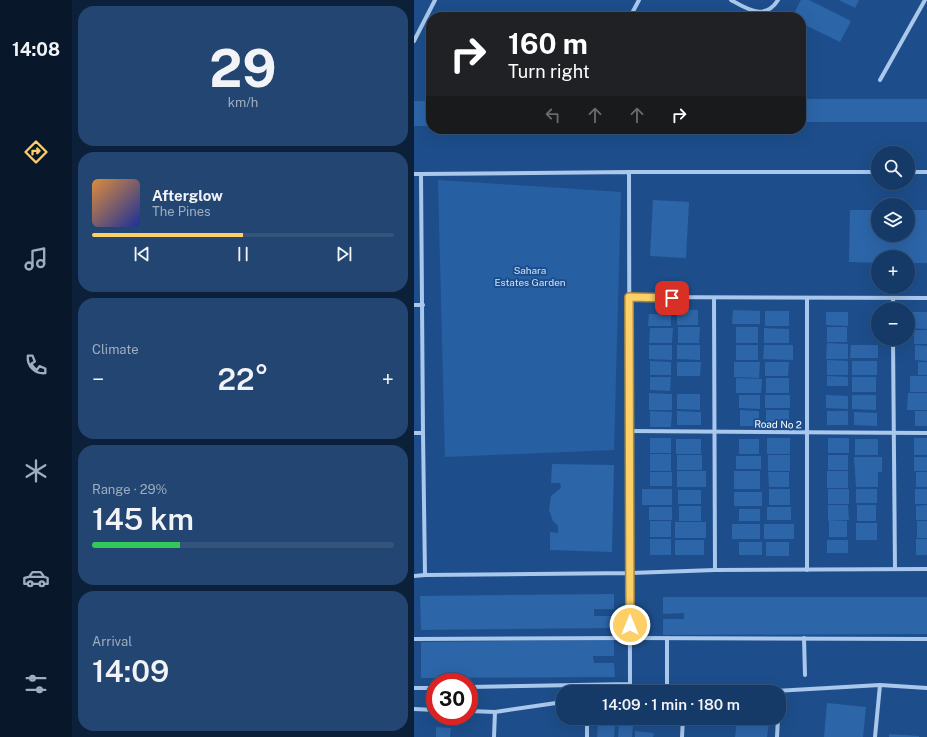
<!DOCTYPE html>
<html lang="en">
<head>
<meta charset="utf-8">
<style>
  body { margin:0; font-family:"Public Sans",sans-serif; background:#234571; color:#f1f3f6; height:100vh; display:flex; flex-direction:column; font-size:15px; white-space:nowrap }
  * { box-sizing:border-box; margin:0 }
  p { font-size:13px; color:#9eadc0 }
  .icon { flex:none; width:22px; height:22px; fill:none; stroke:currentColor; stroke-width:2; stroke-linecap:round; stroke-linejoin:round }
  .map { position:relative; flex:1; overflow:hidden }
  .sheet { display:flex; flex-direction:column; gap:6px; padding:6px; background:#0c2039; width:342px }
  .sheet>* { flex:none }
  .top-card { position:absolute; left:12px; top:12px; width:380px; height:122px; border-radius:16px; box-shadow:0 4px 16px #0002,0 0 0 1px #35547c; background:#202124; color:#fff; overflow:hidden }
  .buttons { position:absolute; left:457px; top:146px; display:grid; gap:8px }
  .buttons a { display:grid; place-items:center; width:44px; height:44px; border-radius:50%; background:#163a68; box-shadow:0 4px 16px #0002,0 0 0 1px #35547c; font-size:20px }
  .speed { position:absolute; left:12px; top:673px; display:flex; gap:8px; font-size:20px; font-weight:700; text-align:center }
  .speed>* { display:grid; place-content:center; width:52px; height:52px; border-radius:50%; background:#163a68; box-shadow:0 4px 16px #0002,0 0 0 1px #35547c; line-height:1 }
  .speed .limit { border:6px solid #d22; background:#fff; color:#111 }
  .pin { position:absolute; display:grid; place-items:center; width:34px; height:34px; color:#fff; margin:-17px; border-radius:8px; box-shadow:0 2px 6px #0006 }
  .me { position:absolute; width:44px; margin:-22px; rotate:0deg; stroke-linejoin:round; filter:drop-shadow(0 0 3px #0008) }
  .turn { display:flex; align-items:center; gap:14px; height:84px; padding:0 16px; font-size:18px }
  .turn .icon { width:52px; height:52px; stroke-width:2.5 }
  .turn b { display:block; font-size:28px; line-height:34px }
  .lanes { display:flex; align-items:center; height:38px; padding:0 16px; background:#0003; justify-content:center; gap:20px; direction:ltr }
  .lanes .off { opacity:.35 }
  .big { font-size:30px; font-weight:600; line-height:1.1 }
  .sheet .card { flex:1; display:flex; flex-direction:column; justify-content:center; gap:6px; min-width:0; padding:0 14px; border-radius:16px; background:#234571 }
  .sheet .dial { align-items:center; gap:0 }
  .dial b { font-size:52px; line-height:1 }
  .song { display:flex; align-items:center; gap:12px }
  .cover { width:48px; height:48px; border-radius:6px; background:linear-gradient(135deg,hsl(30 70% 55%),hsl(230 70% 35%)) }
  .played { height:4px; border-radius:2px; background:linear-gradient(90deg,#fccf67 50%,#35547c 50%) }
  .keys { display:flex; justify-content:space-around; direction:ltr }
  .heat { display:flex; justify-content:space-between; align-items:center; font-size:22px; direction:ltr }
  .charge { height:6px; border-radius:3px; background:linear-gradient(90deg,#34c759 29%,#35547c 0) }
  .trip { position:absolute; left:142px; top:685px; width:230px; height:40px; border-radius:16px; background:#163a68; box-shadow:0 4px 16px #0002,0 0 0 1px #35547c; font-weight:600; line-height:40px; text-align:center }
  main { display:flex; flex:1; min-height:0 }
  .tabs { display:flex; flex-direction:column; width:72px; justify-content:space-around; align-items:center; background:#09172a; color:#9eadc0 }
  .tabs .icon { width:28px; height:28px }
  .tabs .selected { color:#fccf67 }
  .tabs b { font-size:18px; color:#f1f3f6 }
  .map>svg:first-child { display:block }
  .green { fill:#2660a3 }
  .building { fill:#2c65a8 }
  .lines { fill:none; stroke-linecap:round; stroke-linejoin:round }
  .minor { stroke:#a9c8ec; stroke-width:4 }
  .route-casing { stroke:#a48743; stroke-width:10 }
  .route { stroke:#fccf67; stroke-width:7 }
  .labels { text-anchor:middle; dominant-baseline:central; stroke-width:4; stroke-linejoin:round; paint-order:stroke }
  .park-label { font-size:10px; fill:#cee2f9; stroke:#1d4e8b }
  .street-label { font-size:10px; fill:#fff; stroke:#1d4e8b }
</style>
</head>
<body>
<main>
<nav class="tabs">
<b>14:08</b>
<svg class="icon selected" aria-label="directions" viewBox="0 0 24 24"><path d="M12 3l9 9-9 9-9-9zM9 14v-3h6M13 9l2 2-2 2"/></svg>
<svg class="icon" aria-label="music" viewBox="0 0 24 24"><path d="M9 18V5l10-2v13"/><circle cx="6" cy="18" r="3"/><circle cx="16" cy="16" r="3"/></svg>
<svg class="icon" aria-label="phone" viewBox="0 0 24 24"><path d="M5 4h4l2 5-3 2q2 4 5 5l2-3 5 2v4C11 20 4 13 5 4z"/></svg>
<svg class="icon" aria-label="climate" viewBox="0 0 24 24"><path d="M12 3v18M4 7l16 10M4 17L20 7"/></svg>
<svg class="icon" aria-label="car" viewBox="0 0 24 24"><path d="M5 17H2v-5l4-1 3-4h7l3 4 3 1v5h-3M9 17h6M6 11h13"/><circle cx="7" cy="17" r="2"/><circle cx="17" cy="17" r="2"/></svg>
<svg class="icon" aria-label="filters" viewBox="0 0 24 24"><path d="M4 7h16M4 17h16"/><circle cx="9" cy="7" r="2"/><circle cx="15" cy="17" r="2"/></svg>
</nav>
<section class="sheet">
<div class="card dial"><b>29</b><p>km/h</p></div>
<div class="card">
<div class="song"><i class="cover"></i><div><b>Afterglow</b><p>The Pines</p></div></div>
<div class="played"></div>
<div class="keys"><svg class="icon" aria-label="previous" viewBox="0 0 24 24"><path d="M18 5L8 12l10 7zM5 5v14"/></svg><svg class="icon" aria-label="pause" viewBox="0 0 24 24"><path d="M8 5v14M16 5v14"/></svg><svg class="icon" aria-label="next" viewBox="0 0 24 24"><path d="M6 5l10 7-10 7zM19 5v14"/></svg></div>
</div>
<div class="card"><p>Climate</p>
<div class="heat"><a>−</a><b class="big">22°</b><a>+</a></div>
</div>
<div class="card"><p>Range · 29%</p><b class="big">145 km</b><div class="charge"></div></div>
<div class="card"><p>Arrival</p><b class="big">14:09</b></div>
</section>
<div class="map">
<svg width="513" height="737" viewBox="0 0 513 737">
  <rect width="100%" height="100%" fill="#1d4e8b"/>
  <!-- green -->
  <path class="green" d="M24 180 207 192 200 450 31 457Z"/>
  <!-- building -->
  <g class="building">
    <path d="M387 0H395L437 21 426 42 387 23V17H378Z"/>
    <path d="M425 0H445L441 8Z"/>
    <rect x="387" y="99" width="126" height="23"/>
    <rect x="0" y="101" width="17" height="25"/>
    <path d="M239 200 275 202 272 258 236 256Z"/>
    <path d="M436 210H464V235H494V210H513V263H494V257H464V263L435 262Z"/>
    <path d="M263 309 284 310V325H263Z"/>
    <path d="M319 310 346 311V324H318Z"/>
    <rect x="351" y="311" width="24" height="15"/>
    <path d="M412 312H434V326L412 325Z"/>
    <path d="M494 312H513V329L494 328Z"/>
    <path d="M235 314H257V326H234Z"/>
    <path d="M264 327H286L285 343H264Z"/>
    <rect x="322" y="327" width="22" height="16"/>
    <rect x="413" y="327" width="20" height="15"/>
    <path d="M236 328H259L258 343H235Z"/>
    <path d="M350 328 375 329V343H350Z"/>
    <rect x="500" y="330" width="13" height="14"/>
    <path d="M413 343 434 344V359H412Z"/>
    <path d="M235 345H258V360L235 359Z"/>
    <path d="M263 345H286V360L263 359Z"/>
    <rect x="322" y="345" width="22" height="15"/>
    <path d="M350 345H379V360L349 359Z"/>
    <path d="M437 345H464V358H436Z"/>
    <path d="M501 345 513 346V361L501 360Z"/>
    <path d="M413 360 434 361V375H413Z"/>
    <path d="M236 361 257 362V375H236Z"/>
    <rect x="438" y="361" width="25" height="14"/>
    <path d="M263 362H287L286 376H263Z"/>
    <path d="M320 362H346L345 378 320 377Z"/>
    <path d="M351 362H375L374 376H351Z"/>
    <rect x="504" y="362" width="9" height="13"/>
    <path d="M413 376 434 377V386H413Z"/>
    <rect x="496" y="376" width="17" height="16"/>
    <path d="M236 377H257L256 391 236 390Z"/>
    <rect x="438" y="377" width="24" height="15"/>
    <path d="M322 378 348 379 347 393H322Z"/>
    <rect x="352" y="378" width="23" height="15"/>
    <path d="M235 393 258 394V410H235Z"/>
    <path d="M494 393H513V410H493Z"/>
    <path d="M263 394H286V410L263 409Z"/>
    <path d="M325 395H346V409L325 408Z"/>
    <rect x="351" y="395" width="25" height="13"/>
    <path d="M412 395 434 396V409L412 408Z"/>
    <path d="M438 395H462V410L438 409Z"/>
    <path d="M326 410 345 411V426H326Z"/>
    <path d="M352 410H375V426L352 425Z"/>
    <path d="M236 411 258 412 257 427H236Z"/>
    <path d="M263 411 287 412V425H263Z"/>
    <rect x="413" y="411" width="21" height="14"/>
    <rect x="501" y="411" width="12" height="15"/>
    <path d="M440 412 463 413V426L440 425Z"/>
    <rect x="236" y="438" width="21" height="15"/>
    <rect x="353" y="438" width="23" height="16"/>
    <rect x="414" y="438" width="21" height="15"/>
    <rect x="500" y="438" width="13" height="17"/>
    <rect x="262" y="439" width="25" height="15"/>
    <rect x="325" y="439" width="20" height="15"/>
    <rect x="441" y="439" width="23" height="16"/>
    <rect x="236" y="454" width="21" height="17"/>
    <rect x="263" y="455" width="25" height="15"/>
    <rect x="354" y="455" width="22" height="16"/>
    <rect x="414" y="455" width="20" height="15"/>
    <rect x="322" y="456" width="25" height="13"/>
    <path d="M440 457H468V472H464V487H442Z"/>
    <rect x="500" y="457" width="13" height="14"/>
    <path d="M138 464 200 465 198 552 136 550V532L144 533V526L139 521 135 510 137 496 147 488 146 483H137Z"/>
    <rect x="263" y="471" width="29" height="16"/>
    <rect x="320" y="471" width="26" height="18"/>
    <rect x="413" y="471" width="21" height="17"/>
    <rect x="236" y="472" width="22" height="14"/>
    <path d="M354 472H375V487H355Z"/>
    <rect x="502" y="472" width="11" height="15"/>
    <rect x="228" y="489" width="30" height="16"/>
    <rect x="355" y="489" width="21" height="16"/>
    <rect x="414" y="489" width="21" height="15"/>
    <rect x="442" y="489" width="21" height="14"/>
    <rect x="501" y="489" width="12" height="15"/>
    <rect x="264" y="490" width="23" height="14"/>
    <rect x="320" y="492" width="28" height="14"/>
    <path d="M414 505H434L435 520 414 521Z"/>
    <rect x="443" y="505" width="19" height="16"/>
    <path d="M513 505V520H502V506Z"/>
    <rect x="265" y="506" width="22" height="15"/>
    <rect x="235" y="507" width="23" height="13"/>
    <rect x="353" y="507" width="24" height="13"/>
    <rect x="325" y="509" width="21" height="12"/>
    <rect x="236" y="521" width="21" height="16"/>
    <rect x="415" y="521" width="18" height="16"/>
    <rect x="503" y="521" width="10" height="17"/>
    <rect x="261" y="522" width="31" height="16"/>
    <rect x="442" y="523" width="21" height="17"/>
    <rect x="318" y="524" width="28" height="15"/>
    <rect x="350" y="524" width="30" height="15"/>
    <rect x="236" y="539" width="21" height="16"/>
    <rect x="502" y="539" width="11" height="16"/>
    <rect x="261" y="540" width="29" height="15"/>
    <rect x="413" y="540" width="21" height="13"/>
    <rect x="325" y="542" width="23" height="13"/>
    <rect x="352" y="542" width="23" height="14"/>
    <path d="M200 594V609H180V616H200V628L7 630 6 596Z"/>
    <path d="M249 597H513V634L249 635V619H270V613L249 614Z"/>
    <path d="M200 640V656H179L180 663H200L201 677 7 678V642Z"/>
    <path d="M413 703 452 707 449 737H410Z"/>
    <path d="M323 720 355 723 353 737H321Z"/>
    <path d="M184 722 201 724 200 737H183Z"/>
    <path d="M205 723 219 724 218 737H204Z"/>
    <path d="M22 727 37 728 36 737H22Z"/>
    <path d="M221 731 240 733 239 737H221Z"/>
    <path d="M475 734 505 736V737H475Z"/>
  </g>
  <g class="lines">
    <!-- minor -->
    <g class="minor">
      <path d="M317 0C333 9 351 21 364 0"/>
      <path d="M216 17 225 0"/>
      <path d="M0 41 21 0"/>
      <path d="M466 80 511 0"/>
      <path d="M215 172H464"/>
      <path d="M494 172H513"/>
      <path d="M0 174H7"/>
      <path d="M215 297 513 298"/>
      <path d="M300 298 301 570"/>
      <path d="M393 298V570"/>
      <path d="M479 298V309"/>
      <path d="M0 305H9"/>
      <path d="M479 339 481 569"/>
      <path d="M216 431 513 433"/>
      <path d="M0 433H9"/>
      <path d="M0 576 11 575"/>
      <path d="M253 638V686"/>
      <path d="M390 638 391 675"/>
      <path d="M0 639 216 638 513 639"/>
      <path d="M55 687 216 684 215 172 7 174 9 433 11 575 217 573 301 570 513 569"/>
      <path d="M0 688H21"/>
      <path d="M342 692 466 685 513 688"/>
      <path d="M0 709 21 710"/>
      <path d="M365 709 366 691"/>
      <path d="M55 711 81 712 149 702"/>
      <path d="M80 737 81 712"/>
      <path d="M173 737V718"/>
      <path d="M268 737 269 718"/>
      <path d="M363 737 364 718"/>
      <path d="M461 737 466 685"/>
    </g>
  </g>
  <g class="lines">
    <defs>
      <path id="route" d="M216 625 215 297 258 298"/>
    </defs>
    <!-- route casing -->
    <use href="#route" class="route-casing"/>
    <!-- route -->
    <use href="#route" class="route"/>
  </g>
  <g class="labels">
    <!-- park labels -->
    <g class="park-label">
      <text x="116" y="270">Sahara<tspan x="116" dy="12">Estates Garden</tspan></text>
    </g>
    <!-- street labels -->
    <g class="street-label">
      <text transform="translate(364 424) rotate(1)">Road No 2</text>
    </g>
  </g>
</svg>
<div class="buttons">
<a><svg class="icon" aria-label="search" viewBox="0 0 24 24"><circle cx="10" cy="10" r="6"/><path d="M15 15l6 6"/></svg></a>
<a><svg class="icon" aria-label="layers" viewBox="0 0 24 24"><path d="M12 4l9 5-9 5-9-5zM3 14l9 5 9-5"/></svg></a>
<a>+</a>
<a>−</a>
</div>
<div class="speed"><div class="limit">30</div></div>
<div class="pin" style="left:258px;top:298px;background:#d93025"><svg class="icon" aria-label="arrive" viewBox="0 0 24 24"><path d="M6 21V4h12l-3 4 3 4H6"/></svg></div>
<svg class="me" style="left:216px;top:625px" viewBox="-20 -20 40 40"><circle r="17" fill="#fccf67" stroke="#fff" stroke-width="3"/><path d="M0-11L8 9 0 5-8 9z" fill="#fff"/></svg>
<div class="trip">14:09 · 1 min · 180 m</div>
<div class="top-card">
<div class="turn"><svg class="icon" aria-label="right" viewBox="0 0 24 24"><path d="M7 20v-9h11M14 6l5 5-5 5"/></svg><div><b>160 m</b>Turn right</div></div>
<div class="lanes"><svg class="icon off" aria-label="left" viewBox="0 0 24 24"><path d="M17 20v-9H6M10 6l-5 5 5 5"/></svg><svg class="icon off" aria-label="ahead" viewBox="0 0 24 24"><path d="M12 20V5M6 11l6-6 6 6"/></svg><svg class="icon off" aria-label="ahead" viewBox="0 0 24 24"><path d="M12 20V5M6 11l6-6 6 6"/></svg><svg class="icon" aria-label="right" viewBox="0 0 24 24"><path d="M7 20v-9h11M14 6l5 5-5 5"/></svg></div>
</div>
</div>
</main>
</body>
</html>
